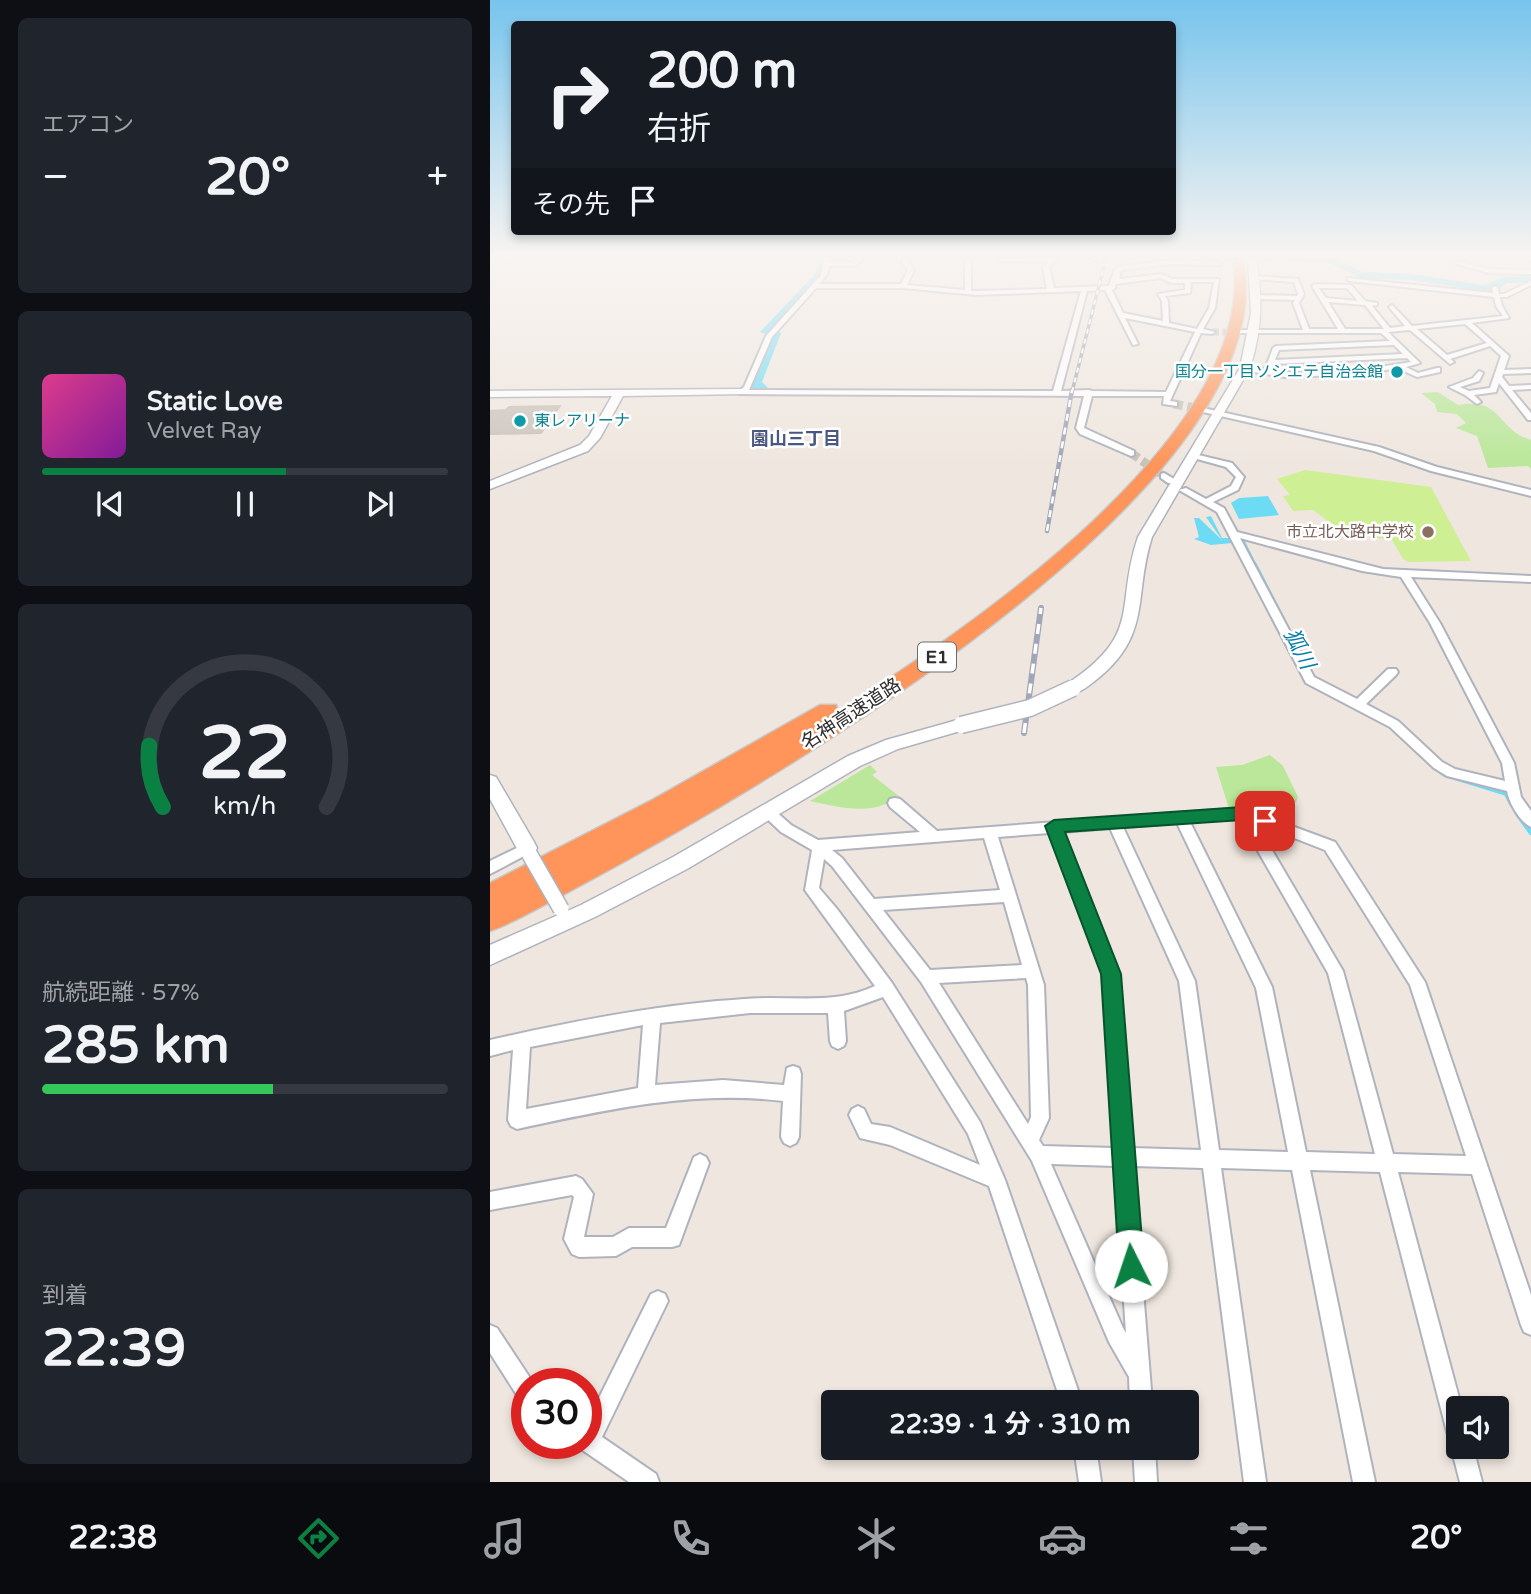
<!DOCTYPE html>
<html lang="ja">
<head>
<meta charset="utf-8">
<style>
  body { margin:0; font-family:"Varela Round","Noto Sans JP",sans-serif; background:#20242c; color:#f1f3f6; height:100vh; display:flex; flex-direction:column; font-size:26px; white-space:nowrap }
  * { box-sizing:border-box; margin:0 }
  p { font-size:23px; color:#9ea1a6 }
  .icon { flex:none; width:38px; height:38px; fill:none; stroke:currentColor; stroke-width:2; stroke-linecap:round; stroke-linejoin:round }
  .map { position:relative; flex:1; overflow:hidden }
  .sheet { display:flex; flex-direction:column; gap:18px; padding:18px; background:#0d0f14; width:490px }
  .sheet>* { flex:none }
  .top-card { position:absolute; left:21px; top:21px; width:665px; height:214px; border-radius:7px; box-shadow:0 4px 10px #0003; background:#171b24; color:#f1f3f6; overflow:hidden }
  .fabs { position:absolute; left:956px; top:1396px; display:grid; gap:14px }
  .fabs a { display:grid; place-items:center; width:63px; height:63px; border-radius:7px; background:#171b24; box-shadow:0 4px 10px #0003; font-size:35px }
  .speed { position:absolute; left:21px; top:1368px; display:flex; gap:14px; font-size:35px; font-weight:700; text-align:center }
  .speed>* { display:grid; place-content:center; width:91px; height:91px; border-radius:50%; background:#171b24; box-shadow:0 4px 10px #0003; line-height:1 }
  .speed .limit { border:10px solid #d22; background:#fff; color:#111 }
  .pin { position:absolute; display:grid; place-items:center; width:60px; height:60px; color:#fff; margin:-30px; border-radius:14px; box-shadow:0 4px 10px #0006 }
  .me { position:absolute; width:77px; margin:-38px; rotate:356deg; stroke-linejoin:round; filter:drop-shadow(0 0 5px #0008) }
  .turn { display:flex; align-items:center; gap:24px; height:147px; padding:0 21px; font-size:32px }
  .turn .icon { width:91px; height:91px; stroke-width:2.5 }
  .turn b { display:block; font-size:49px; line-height:60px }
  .then { display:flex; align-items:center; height:66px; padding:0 21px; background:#0003; gap:14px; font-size:26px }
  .big { font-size:52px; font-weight:700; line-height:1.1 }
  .sheet .widget { flex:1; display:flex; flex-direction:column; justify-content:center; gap:10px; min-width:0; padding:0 24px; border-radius:10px; background:#20242c }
  .sheet .dial { align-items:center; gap:0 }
  .dial svg { height:182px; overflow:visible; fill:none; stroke:#363941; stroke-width:7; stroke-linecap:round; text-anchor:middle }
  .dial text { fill:#f1f3f6; stroke:none }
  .song { display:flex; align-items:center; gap:21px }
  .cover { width:84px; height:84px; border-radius:10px; background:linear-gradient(135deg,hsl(330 70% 55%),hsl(290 70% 35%)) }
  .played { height:7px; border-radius:4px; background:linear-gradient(90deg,#0b8043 60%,#363941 60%) }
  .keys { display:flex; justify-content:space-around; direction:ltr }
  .heat { display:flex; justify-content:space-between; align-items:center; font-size:38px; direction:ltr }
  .charge { height:10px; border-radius:5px; background:linear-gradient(90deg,#34c759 57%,#363941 0) }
  .trip { position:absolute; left:331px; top:1390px; width:378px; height:70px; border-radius:7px; background:#171b24; box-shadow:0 4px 10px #0003; font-weight:700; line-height:70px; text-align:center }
  .menu { display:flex; height:112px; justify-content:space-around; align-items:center; background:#090b0e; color:#9ea1a6 }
  .menu .icon { width:49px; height:49px }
  .menu .on { color:#0b8043 }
  .menu b { font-size:32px; color:#f1f3f6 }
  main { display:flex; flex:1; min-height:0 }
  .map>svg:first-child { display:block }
  .green { fill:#bae79a }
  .pitch { fill:#cfef95 }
  .water { fill:#6edbf5 }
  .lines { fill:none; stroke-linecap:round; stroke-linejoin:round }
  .stream-far3 { stroke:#6edbf5; stroke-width:2 }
  .stream-far2 { stroke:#6edbf5; stroke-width:2.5 }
  .stream-far1 { stroke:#6edbf5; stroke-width:3.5 }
  .stream { stroke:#6edbf5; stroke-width:4.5 }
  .river { fill:#6edbf5; fill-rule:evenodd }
  .building { fill:#cbc5bd; stroke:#cbc3b8; stroke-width:2 }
  .street-tunnel-far1 { stroke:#c8c2bb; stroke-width:7; stroke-dasharray:7 3.5; stroke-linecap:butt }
  .street-tunnel { stroke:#c8c2bb; stroke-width:9; stroke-dasharray:9 4.5; stroke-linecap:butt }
  .street-casing { stroke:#afb3bd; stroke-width:4 }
  .secondary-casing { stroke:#afb3bd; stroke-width:3 }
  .highway-casing { stroke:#c8c8c8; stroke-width:3 }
  .street { fill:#fff; fill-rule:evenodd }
  .secondary { fill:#fff; fill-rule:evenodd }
  .highway { fill:#ff955a; fill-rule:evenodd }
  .rail-far2-casing { stroke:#a1a6b8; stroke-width:3.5 }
  .rail-far1-casing { stroke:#a1a6b8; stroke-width:4.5 }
  .rail-casing { stroke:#a1a6b8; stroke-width:6 }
  .rail-far2 { stroke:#fff; stroke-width:2; stroke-dasharray:5; stroke-linecap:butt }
  .rail-far1 { stroke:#fff; stroke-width:2.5; stroke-dasharray:7; stroke-linecap:butt }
  .rail { stroke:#fff; stroke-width:3.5; stroke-dasharray:10; stroke-linecap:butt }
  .street-bridge-casing { stroke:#afb3bd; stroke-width:18; stroke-linecap:butt }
  .secondary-bridge-casing { stroke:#afb3bd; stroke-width:19; stroke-linecap:butt }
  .street-bridge { stroke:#fff; stroke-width:15 }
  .secondary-bridge { stroke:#fff; stroke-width:16 }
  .route { fill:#0b8043; stroke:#07532c; stroke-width:2 }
  .culture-dot { fill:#0f9aa8; stroke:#fff; stroke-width:2.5 }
  .education-dot { fill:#8d6e63; stroke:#fff; stroke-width:2.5 }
  .labels { text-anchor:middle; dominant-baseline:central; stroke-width:5; stroke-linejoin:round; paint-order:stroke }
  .far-culture-label { font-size:16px; fill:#0d838f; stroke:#fff; text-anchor:end }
  .far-education-label { font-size:16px; fill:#785e54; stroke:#fff; text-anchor:end }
  .far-neighbourhood-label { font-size:18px; font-weight:bold; fill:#4a5881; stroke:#fff }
  .shield { fill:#fff; stroke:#6c6c6c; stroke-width:2 }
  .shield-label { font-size:18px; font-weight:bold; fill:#2d2d2d }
  .street-label { font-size:19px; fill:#2d2d2d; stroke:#fff }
  .water-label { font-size:21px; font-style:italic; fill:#077ca7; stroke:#fff }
</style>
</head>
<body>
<main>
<section class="sheet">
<div class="widget"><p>エアコン</p>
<div class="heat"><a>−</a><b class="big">20°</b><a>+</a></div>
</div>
<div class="widget">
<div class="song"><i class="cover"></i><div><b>Static Love</b><p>Velvet Ray</p></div></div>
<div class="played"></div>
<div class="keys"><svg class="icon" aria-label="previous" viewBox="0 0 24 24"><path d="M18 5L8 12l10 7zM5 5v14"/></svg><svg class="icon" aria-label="pause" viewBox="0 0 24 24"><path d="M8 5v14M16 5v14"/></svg><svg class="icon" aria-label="next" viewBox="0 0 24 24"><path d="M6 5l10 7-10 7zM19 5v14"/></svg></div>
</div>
<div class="widget dial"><svg viewBox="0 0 100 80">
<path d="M14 69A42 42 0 1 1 86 69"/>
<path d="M14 69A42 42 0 0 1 8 42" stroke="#0b8043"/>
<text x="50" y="56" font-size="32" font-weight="700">22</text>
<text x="50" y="72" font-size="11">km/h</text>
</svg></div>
<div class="widget"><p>航続距離 · 57%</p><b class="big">285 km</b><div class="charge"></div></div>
<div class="widget"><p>到着</p><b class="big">22:39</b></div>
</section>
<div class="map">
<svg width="1041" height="1482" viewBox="0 0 1041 1482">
  <rect width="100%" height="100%" fill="#efe7df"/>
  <!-- green -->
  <g class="green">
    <path d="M948 392 968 405C1014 397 1006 430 1041 440V469L1038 466 998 468 987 436 966 428 976 423 967 414 947 412 945 404 931 393Z"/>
    <path d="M780 755 793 766 808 797 806 802 739 809 726 767 752 765Z"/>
    <path d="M380 765 387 772 382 775 410 797C380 816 352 808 320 801Z"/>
  </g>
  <!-- pitch -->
  <path class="pitch" d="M815 470 941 487 981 561 919 562 913 559 902 540 854 533 823 510 803 511 793 496 800 495 787 479Z"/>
  <!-- water -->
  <g class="water">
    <path d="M778 496 789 515 749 519 741 503 749 498Z"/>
    <path d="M721 516 732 538H741L743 543 721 545 704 539 709 537 704 518H709L732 540 716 517Z"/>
  </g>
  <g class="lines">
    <!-- stream-far3 -->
    <path class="stream-far3" d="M869 276 884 277"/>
    <!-- stream-far2 -->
    <path class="stream-far2" d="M753 540 766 566"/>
    <!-- stream-far1 -->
    <g class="stream-far1">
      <path d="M765 564 816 663"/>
      <path d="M939 763 954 775 1016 794"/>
    </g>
    <!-- stream -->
    <g class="stream">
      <path d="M1015 792 1022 805"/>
      <path d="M1028 815 1041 833"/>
    </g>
    <!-- river -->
    <g class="river">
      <path d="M328 258H338L335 276 285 329 291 333 272 382 278 388 266 391 258 383 278 335 270 332 326 273Z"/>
      <path d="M717 258H783L778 261H722Z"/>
      <path d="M796 258H845L872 272 921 274 994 285 1014 277 1041 276V282L1017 283 1009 289 994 291 921 280 870 278 839 263 801 261Z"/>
    </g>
  </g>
  <!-- building -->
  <path class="building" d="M70 406 51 433 0 434V411L16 410 19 407Z"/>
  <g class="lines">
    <!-- street-tunnel-far1 -->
    <path class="street-tunnel-far1" d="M722 332H752"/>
    <!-- street-tunnel -->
    <g class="street-tunnel">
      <path d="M684 404 716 410"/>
      <path d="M641 453 674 476"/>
    </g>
    <defs>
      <g id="street">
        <path d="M334 258H340L339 262H363L368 258H374L365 266H339L337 275 329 284H411L418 270 412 262 413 258H419L418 262 424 270 417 285 475 290V258H481V291H486L557 289 553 267 558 262 509 261 507 258H568L559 267 564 288 619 286 625 269 628 267 681 260 729 262 731 265 681 264 631 270 629 279 672 274 682 279H729L725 308 713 329 725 332 722 334 711 333 680 401 687 402V406L673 404 674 396H602L594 428 644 451V455L641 456 590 434 586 428 594 396 249 394 248 392 254 387 276 336 331 275ZM671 278 681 283H695V290L668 294 672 301 673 321 633 313 622 290 625 288 626 284ZM701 282H724L719 308 707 329 679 323 678 301 675 296 700 293ZM326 288H413L486 295 591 291 563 391 259 390 282 337ZM615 290 643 345 648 344 635 318 705 332 676 392 602 391 599 390 571 391 597 291Z"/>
        <path d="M602 258H608V259L605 261Z"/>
        <path d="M1037 258H1041V260L1038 259Z"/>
        <path d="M969 261 999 269 1041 270V274L999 273 967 264Z"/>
        <path d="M763 276 808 279 814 294 809 303 819 329H848L822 286 825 284 861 285 875 301 887 303V305L882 306 900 328 915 326 899 307 902 305 922 326 1013 316 1006 306 1004 297 859 281 857 278 1003 293 1002 288 1005 286 1008 288 1009 294H1014L1041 281V285L1017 297H1010L1012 306 1019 318 982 323 1019 356 1014 370 1041 369V373L1013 374 1012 377 1019 386 1041 385V389L1022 390 1041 413V420H1038L1009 383 1006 392 984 395 991 402 987 404 975 395 959 387 983 378 989 371 993 373 989 381 970 387 979 391 1000 388 1011 356 1000 346 960 359 964 362 960 364 920 330 898 332 930 363 916 367 928 373 947 368H950V372L927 377 907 368 875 374 795 377 752 370V366H755L775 369 783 348 786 346 900 341 891 333H750V331L752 330H813L803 303 805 300 766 299 763 297 766 295 807 296 808 294 804 282 765 279ZM829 288H857L868 301 836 298ZM838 302 875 305 894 329H855ZM975 324 997 343 957 355 927 329ZM904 345 913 354 785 360 789 350ZM917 358 921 362C879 369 824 378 781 370L784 364Z"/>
        <path d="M713 408 889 447 947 467 1041 490V496L941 471 884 451 713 412Z"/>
        <path d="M700 453 742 463 754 477 748 490 723 502 734 508 747 532 893 569 1041 576V582L921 577 950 623 1024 763 1031 797 1041 811V827C1030 822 1019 803 1017 791L957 776 944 768 900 727 816 683 727 512 689 490 696 488 716 499 741 486 746 477 736 467 700 457ZM750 538 872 571 911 577 940 623 1012 763 1015 781 965 769 952 762 908 721 876 704 906 675 908 672 906 669H898L867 699 824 677Z"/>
        <path d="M674 473 684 479V483H678L671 478V474Z"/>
        <path d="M405 798 410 799 447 831 753 808 845 842 935 982 1041 1295V1335L1034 1332 1031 1325 982 1174 908 1172 972 1409H968V1447H983L992 1482H970L961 1447 964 1441 960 1440 957 1432 890 1172 820 1170 885 1482H863L802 1170 731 1168 776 1482H754L713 1168 643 1166 662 1402H640L639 1377 619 1342 542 1161 431 982 342 866 334 859 329 888 347 909 402 983 490 1122 515 1180 592 1402H571L499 1186 400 1145 370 1138 359 1115 362 1109 368 1106 374 1109 381 1124 400 1127 490 1165 478 1134 393 997 354 1011 356 1041 354 1046 348 1049 342 1046 340 1041 338 1013H260L170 1023 165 1085 233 1080 294 1085 297 1068 303 1066 309 1068 311 1074 309 1137 306 1143 300 1146 294 1143 291 1137 293 1101C203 1090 115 1110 27 1129L21 1126 18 1120 23 1050 0 1056V1040C75 1023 150 1008 227 1001 245 1000 263 998 280 998 317 998 351 1002 385 986L315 890 322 850 291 832 271 813 273 809H283L301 825 328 840 430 832 400 807 398 803 400 799ZM749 818 838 973 885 1154 816 1152 782 987 700 822ZM687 823 766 988 798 1152 729 1150 705 981 633 827ZM766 823 835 850 920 985 976 1156 903 1154 853 971ZM620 828 689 981 711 1150 642 1148 629 974 573 832ZM560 833 613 974 624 1148 553 1146 549 1140 559 1118 554 985 508 837ZM494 838 510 890 384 899 352 858 342 850ZM514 902 532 965 440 970 393 910ZM536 978 538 985 541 1117 538 1124 449 983ZM153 1025 148 1088 36 1109 40 1047ZM561 1164 625 1166 636 1333 633 1328Z"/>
        <path d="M37 843 42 844 47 855 45 859 40 861 34 856 0 874V861Z"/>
        <path d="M210 1154 216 1157 219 1163 189 1245 182 1247H142L126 1256 89 1257 82 1254 74 1239 84 1197 82 1195 0 1210V1192L86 1176 92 1179 103 1194 94 1237H123L139 1228H176L204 1157Z"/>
        <path d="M168 1291 175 1294 178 1301 112 1437 166 1474 169 1482H139L88 1447 87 1444H96V1424L161 1294Z"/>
        <path d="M0 1325 7 1328 44 1384H37V1403L30 1400 0 1353Z"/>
        <path d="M584 1447H606L611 1482H589Z"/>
        <path d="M643 1447H665L667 1482H645Z"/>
      </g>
      <g id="secondary">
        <path d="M758 258H766C773 296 772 331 760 368L662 537C643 596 663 635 606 680 597 687 589 695 577 692L575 688 577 684C654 633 624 608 648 537L750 368 761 313Z"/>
        <path d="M252 389 256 390V394L133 396 110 438 98 451 0 489V481L90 445 99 436 122 396 0 397V391Z"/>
        <path d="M471 719 477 721 480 725 477 729 408 749 370 766 197 869 105 917 0 965V945L91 905 183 857 358 756 396 740Z"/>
        <path d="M0 775 6 777 44 842 47 848 44 854 37 856 30 854 0 799Z"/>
      </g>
      <path id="highway" d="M743 258H753C797 469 347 739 192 829 152 852 112 874 71 896 48 908 25 922 0 931V883L162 800 330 705H346L348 712C476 630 771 434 743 258Z"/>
    </defs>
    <!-- street casing -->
    <use href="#street" class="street-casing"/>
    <!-- secondary casing -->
    <use href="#secondary" class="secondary-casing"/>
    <!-- highway casing -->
    <use href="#highway" class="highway-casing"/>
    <!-- street -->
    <use href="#street" class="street"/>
    <!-- secondary -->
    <use href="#secondary" class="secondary"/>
    <!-- highway -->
    <use href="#highway" class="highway"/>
    <defs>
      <path id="rail-far2" d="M582 392 616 258"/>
      <path id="rail-far1" d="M557 531 582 390"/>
      <path id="rail" d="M534 733 551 608"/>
    </defs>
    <!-- rail-far2 casing -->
    <use href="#rail-far2" class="rail-far2-casing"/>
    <!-- rail-far1 casing -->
    <use href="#rail-far1" class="rail-far1-casing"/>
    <!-- rail casing -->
    <use href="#rail" class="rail-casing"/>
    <!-- rail-far2 -->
    <use href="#rail-far2" class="rail-far2"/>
    <!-- rail-far1 -->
    <use href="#rail-far1" class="rail-far1"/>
    <!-- rail -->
    <use href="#rail" class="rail"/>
    <defs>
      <path id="street-bridge" d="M40 855 71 909"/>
      <path id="secondary-bridge" d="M471 725 540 708 583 688"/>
    </defs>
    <!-- street-bridge casing -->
    <use href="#street-bridge" class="street-bridge-casing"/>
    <!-- secondary-bridge casing -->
    <use href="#secondary-bridge" class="secondary-bridge-casing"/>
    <!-- street-bridge -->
    <use href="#street-bridge" class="street-bridge"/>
    <!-- secondary-bridge -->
    <use href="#secondary-bridge" class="secondary-bridge"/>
  </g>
  <!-- sky -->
  <linearGradient id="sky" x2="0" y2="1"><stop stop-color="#77c4ed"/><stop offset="0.55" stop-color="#f8f4f1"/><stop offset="1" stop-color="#f8f4f1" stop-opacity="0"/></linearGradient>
  <rect width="1041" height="465" fill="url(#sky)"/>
  <!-- route -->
  <path class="route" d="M753 807 781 817 784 821 781 826 775 828 752 820 575 832 631 974 654 1266 650 1275 641 1279 632 1275 629 1266 611 974 555 826 564 820Z"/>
  <!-- markers -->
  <g class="culture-dot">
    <circle cx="907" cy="372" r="7"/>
    <circle cx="30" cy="421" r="7"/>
  </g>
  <circle class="education-dot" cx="938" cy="532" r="7"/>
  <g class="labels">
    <!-- far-culture labels -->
    <g class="far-culture-label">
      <text x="893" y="372">国分一丁目ソシエテ自治会館</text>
      <text x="44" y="421" text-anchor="start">東レアリーナ</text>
    </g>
    <!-- far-education labels -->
    <g class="far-education-label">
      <text x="924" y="532">市立北大路中学校</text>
    </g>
    <!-- far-neighbourhood labels -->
    <g class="far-neighbourhood-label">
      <text x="306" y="439">園山三丁目</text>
    </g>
    <!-- shield labels -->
    <rect class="shield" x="428" y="642.5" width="38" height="29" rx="5"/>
    <g class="shield-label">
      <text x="447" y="657">E1</text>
    </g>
    <!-- street labels -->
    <g class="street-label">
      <text transform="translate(361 714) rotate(-33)">名神高速道路</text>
    </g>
    <!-- water labels -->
    <g class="water-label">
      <text transform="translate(809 649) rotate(63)">狐川</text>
    </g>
  </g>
</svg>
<div class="fabs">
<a><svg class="icon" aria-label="sound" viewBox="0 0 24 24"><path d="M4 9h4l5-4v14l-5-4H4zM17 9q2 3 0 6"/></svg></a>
</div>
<div class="speed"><div class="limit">30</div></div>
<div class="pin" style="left:775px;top:821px;background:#d93025"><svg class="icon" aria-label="arrive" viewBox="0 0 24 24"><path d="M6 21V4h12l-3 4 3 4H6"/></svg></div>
<svg class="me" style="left:641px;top:1266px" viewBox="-20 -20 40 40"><circle r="19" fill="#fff"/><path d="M0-13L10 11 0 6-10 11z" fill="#0b8043"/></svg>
<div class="trip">22:39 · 1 分 · 310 m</div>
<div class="top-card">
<div class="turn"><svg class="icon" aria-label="right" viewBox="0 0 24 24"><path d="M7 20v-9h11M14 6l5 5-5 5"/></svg><div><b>200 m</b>右折</div></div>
<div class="then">その先<svg class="icon" aria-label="arrive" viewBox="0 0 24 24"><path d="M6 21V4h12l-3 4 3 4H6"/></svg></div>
</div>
</div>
</main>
<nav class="menu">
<b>22:38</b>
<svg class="icon on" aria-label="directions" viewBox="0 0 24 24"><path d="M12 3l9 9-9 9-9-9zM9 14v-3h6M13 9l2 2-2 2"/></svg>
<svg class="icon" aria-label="music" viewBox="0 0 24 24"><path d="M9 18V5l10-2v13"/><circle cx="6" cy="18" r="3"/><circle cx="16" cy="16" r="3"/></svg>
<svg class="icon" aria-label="phone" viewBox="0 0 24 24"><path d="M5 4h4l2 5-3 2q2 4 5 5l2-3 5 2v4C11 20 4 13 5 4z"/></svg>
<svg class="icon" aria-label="climate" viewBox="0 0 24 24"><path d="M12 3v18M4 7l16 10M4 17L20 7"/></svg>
<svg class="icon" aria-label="car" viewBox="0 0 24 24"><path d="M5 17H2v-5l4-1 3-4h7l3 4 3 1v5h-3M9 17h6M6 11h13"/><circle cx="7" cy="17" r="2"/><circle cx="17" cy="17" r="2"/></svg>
<svg class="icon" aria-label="filters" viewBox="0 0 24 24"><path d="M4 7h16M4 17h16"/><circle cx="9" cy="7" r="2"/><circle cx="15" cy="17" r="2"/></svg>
<b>20°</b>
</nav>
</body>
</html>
